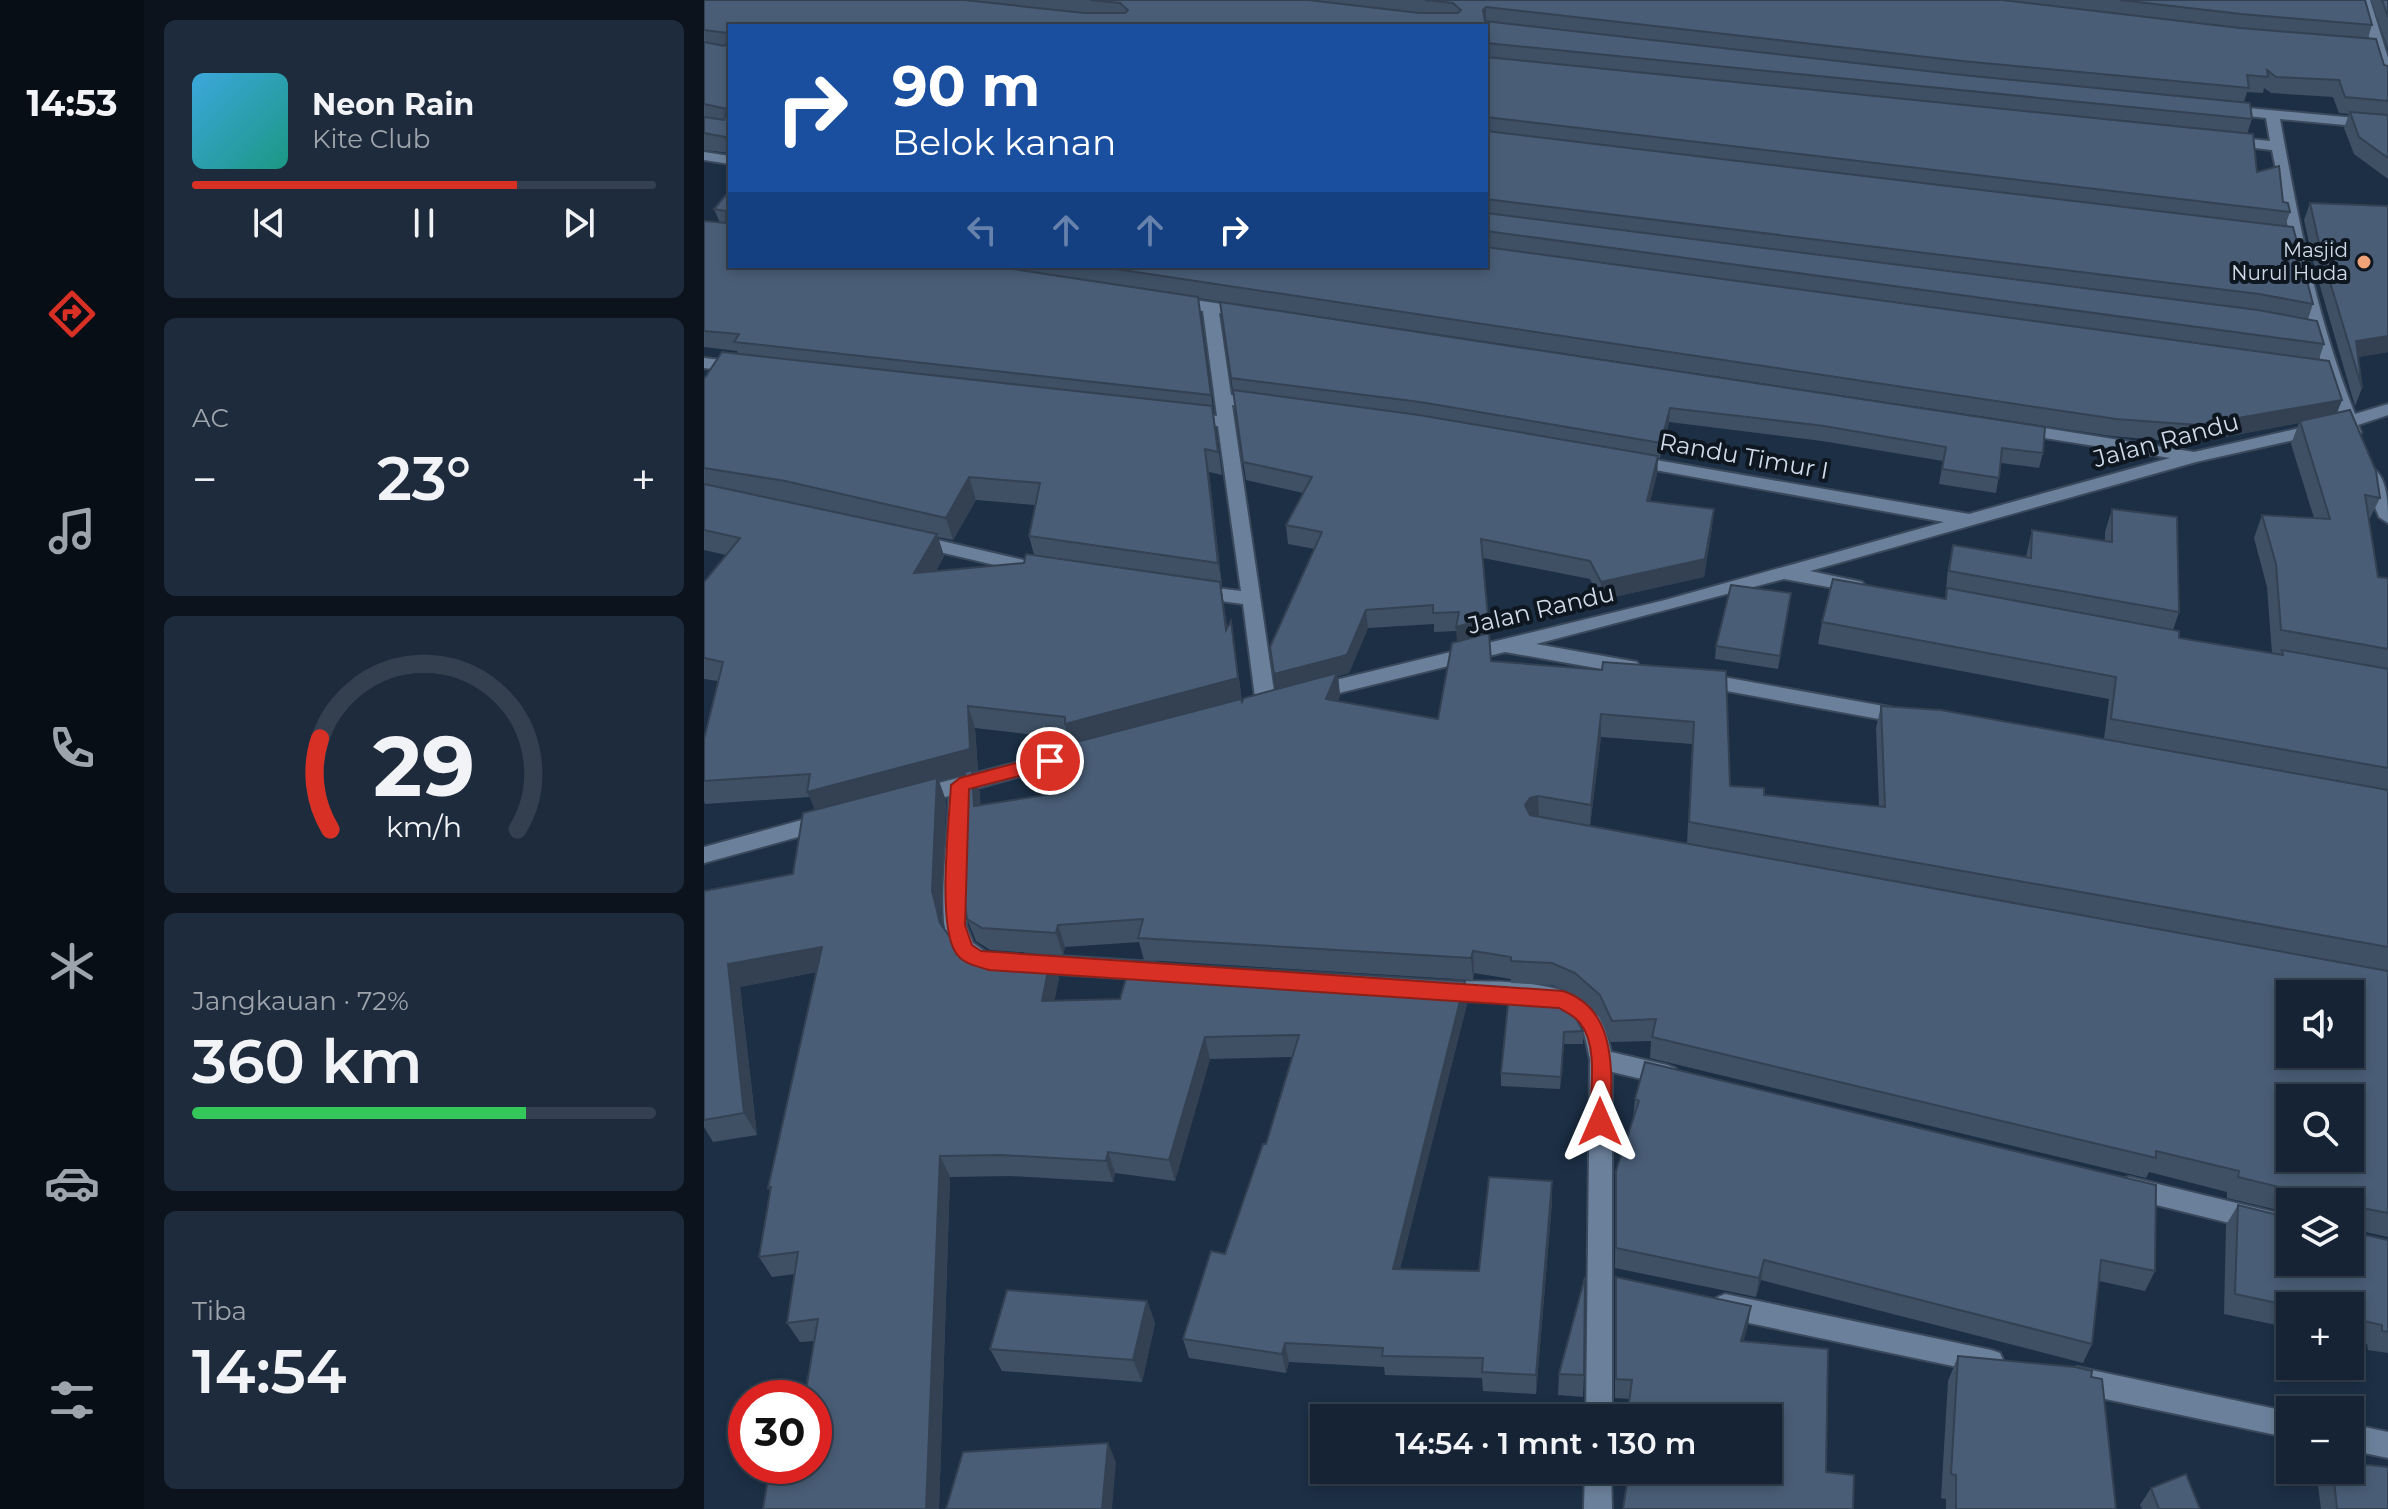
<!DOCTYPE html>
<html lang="id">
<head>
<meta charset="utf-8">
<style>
  body { margin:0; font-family:Montserrat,sans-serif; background:#1e2b3c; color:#f1f3f6; height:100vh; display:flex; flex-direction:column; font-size:30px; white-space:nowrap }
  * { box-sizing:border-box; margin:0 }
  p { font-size:26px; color:#9da4ac }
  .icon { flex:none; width:44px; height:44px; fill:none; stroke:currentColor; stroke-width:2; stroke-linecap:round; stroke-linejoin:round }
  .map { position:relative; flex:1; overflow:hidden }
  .side { display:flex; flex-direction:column; gap:20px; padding:20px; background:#0c131d; width:560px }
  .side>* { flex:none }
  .guide { position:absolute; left:24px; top:24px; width:760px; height:244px; border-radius:0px; box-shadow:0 4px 12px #0003,0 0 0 2px #34404f; background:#1a4fa0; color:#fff; overflow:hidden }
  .tools { position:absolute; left:1572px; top:980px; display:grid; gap:16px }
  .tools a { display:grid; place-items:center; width:88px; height:88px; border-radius:0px; background:#152334; box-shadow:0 4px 12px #0003,0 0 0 2px #34404f; font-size:40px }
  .speed { position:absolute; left:24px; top:1380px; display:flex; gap:16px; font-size:40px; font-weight:700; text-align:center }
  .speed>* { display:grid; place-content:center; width:104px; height:104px; border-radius:50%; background:#152334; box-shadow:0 4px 12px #0003,0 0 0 2px #34404f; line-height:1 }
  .speed .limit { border:12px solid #d22; background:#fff; color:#111 }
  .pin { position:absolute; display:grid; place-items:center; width:68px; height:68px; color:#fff; margin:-34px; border:4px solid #fff; border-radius:50%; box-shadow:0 2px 8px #0007 }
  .me { position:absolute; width:88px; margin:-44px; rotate:0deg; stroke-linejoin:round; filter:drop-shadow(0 0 6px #0008) }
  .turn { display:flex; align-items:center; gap:28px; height:168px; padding:0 32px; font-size:36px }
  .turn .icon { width:104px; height:104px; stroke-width:2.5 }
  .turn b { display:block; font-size:56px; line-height:68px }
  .lanes { display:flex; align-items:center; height:76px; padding:0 32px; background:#0003; justify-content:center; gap:40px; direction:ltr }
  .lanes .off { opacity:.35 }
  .big { font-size:60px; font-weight:600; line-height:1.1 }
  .side .card { flex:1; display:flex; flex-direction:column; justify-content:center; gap:12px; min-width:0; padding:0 28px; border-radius:12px; background:#1e2b3c }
  .side .dial { align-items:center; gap:0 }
  .dial svg { height:208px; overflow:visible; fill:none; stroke:#34404f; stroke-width:7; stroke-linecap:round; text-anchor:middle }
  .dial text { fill:#f1f3f6; stroke:none }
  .song { display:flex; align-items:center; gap:24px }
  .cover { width:96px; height:96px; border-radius:12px; background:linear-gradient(135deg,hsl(200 70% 55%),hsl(170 70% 35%)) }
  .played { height:8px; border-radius:4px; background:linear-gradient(90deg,#d93025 70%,#34404f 70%) }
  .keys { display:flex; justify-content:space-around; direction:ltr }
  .heat { display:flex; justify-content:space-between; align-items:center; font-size:44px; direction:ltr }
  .charge { height:12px; border-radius:6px; background:linear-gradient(90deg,#34c759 72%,#34404f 0) }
  .trip { position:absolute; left:606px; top:1404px; width:472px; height:80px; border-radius:0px; background:#152334; box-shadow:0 4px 12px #0003,0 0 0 2px #34404f; font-weight:600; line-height:80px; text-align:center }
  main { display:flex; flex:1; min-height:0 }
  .dock { display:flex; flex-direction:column; width:144px; justify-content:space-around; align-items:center; background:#080e15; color:#9da4ac }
  .dock .icon { width:56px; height:56px }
  .dock .on { color:#d93025 }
  .dock b { font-size:36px; color:#f1f3f6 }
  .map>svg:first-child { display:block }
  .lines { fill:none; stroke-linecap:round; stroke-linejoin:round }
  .minor-casing { stroke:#3a495c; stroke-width:4 }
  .minor { fill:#6b819b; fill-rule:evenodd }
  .wall { fill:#3f5065; fill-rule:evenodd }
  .shaded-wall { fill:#334153 }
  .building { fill:#495d76; stroke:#334153; stroke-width:2; fill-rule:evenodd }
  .route { fill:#d93025; stroke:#8d1f18; stroke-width:2 }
  .poi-dot { fill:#efa378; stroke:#0e1620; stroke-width:3 }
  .labels { text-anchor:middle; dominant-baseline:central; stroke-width:8; stroke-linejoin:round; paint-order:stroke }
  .far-poi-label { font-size:20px; fill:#cfdbe9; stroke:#0e1620; text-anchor:end }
  .street-label { font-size:24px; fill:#cfdbe9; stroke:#0e1620 }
</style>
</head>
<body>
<main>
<nav class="dock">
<b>14:53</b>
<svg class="icon on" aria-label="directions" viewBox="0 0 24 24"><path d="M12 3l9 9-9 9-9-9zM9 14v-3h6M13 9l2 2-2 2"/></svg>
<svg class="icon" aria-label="music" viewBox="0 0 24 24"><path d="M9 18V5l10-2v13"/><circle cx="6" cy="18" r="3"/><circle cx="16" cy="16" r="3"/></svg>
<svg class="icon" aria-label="phone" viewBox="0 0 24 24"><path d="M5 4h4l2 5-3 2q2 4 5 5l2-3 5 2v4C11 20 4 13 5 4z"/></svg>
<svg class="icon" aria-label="climate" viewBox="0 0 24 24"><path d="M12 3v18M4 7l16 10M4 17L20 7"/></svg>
<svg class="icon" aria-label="car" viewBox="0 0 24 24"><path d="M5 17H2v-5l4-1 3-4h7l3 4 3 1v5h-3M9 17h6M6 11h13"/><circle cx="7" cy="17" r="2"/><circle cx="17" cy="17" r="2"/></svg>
<svg class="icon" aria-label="filters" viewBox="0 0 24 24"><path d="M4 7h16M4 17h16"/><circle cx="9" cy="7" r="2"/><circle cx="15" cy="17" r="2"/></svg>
</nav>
<section class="side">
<div class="card">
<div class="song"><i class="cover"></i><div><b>Neon Rain</b><p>Kite Club</p></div></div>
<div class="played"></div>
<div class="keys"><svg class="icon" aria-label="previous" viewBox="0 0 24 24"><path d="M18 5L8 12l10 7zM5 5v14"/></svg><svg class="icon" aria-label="pause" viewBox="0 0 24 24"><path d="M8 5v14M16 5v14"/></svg><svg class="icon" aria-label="next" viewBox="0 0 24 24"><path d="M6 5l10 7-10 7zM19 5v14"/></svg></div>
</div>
<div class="card"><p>AC</p>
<div class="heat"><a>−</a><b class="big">23°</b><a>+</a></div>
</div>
<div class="card dial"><svg viewBox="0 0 100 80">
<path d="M14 69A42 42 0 1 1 86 69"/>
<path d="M14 69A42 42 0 0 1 10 34" stroke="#d93025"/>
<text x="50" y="56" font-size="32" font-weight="700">29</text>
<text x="50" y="72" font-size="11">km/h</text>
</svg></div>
<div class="card"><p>Jangkauan · 72%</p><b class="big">360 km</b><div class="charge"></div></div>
<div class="card"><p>Tiba</p><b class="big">14:54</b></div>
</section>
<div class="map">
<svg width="1684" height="1509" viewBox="0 0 1684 1509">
  <rect width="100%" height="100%" fill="#1c2f45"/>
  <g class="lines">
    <defs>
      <g id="minor">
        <path d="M1654 0H1666L1684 58V84L1677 80Z"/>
        <path d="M1521 106 1684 121V129L1576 119C1594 219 1613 320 1651 414L1684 404V415L1654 425 1657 432 1655 436H1643L1639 429 1492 462 1106 571 1158 582 1161 586 1158 590 1152 592 1080 579 832 644 933 662 936 667 926 674 801 652 611 699 604 697 601 692 604 687 611 685 961 600 1240 522 929 466 920 461 923 457 929 456 1265 514 1466 458 1310 433 1308 429 1316 424 1490 452 1636 419 1602 316 1568 150 1526 145 1519 141 1526 137 1566 141 1562 118 1516 113 1514 110Z"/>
        <path d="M0 152 26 156V164L0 160Z"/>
        <path d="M470 297 545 308 553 313 545 318 515 313 527 395 557 399 565 404 557 409 528 405 572 705 562 712 552 705 539 604 495 598 486 592 495 586 537 591 514 426 485 423 477 418 485 413 513 416 499 311 464 305V299Z"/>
        <path d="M0 358 36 362 44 367 36 372 0 368Z"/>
        <path d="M1666 467C1684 474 1684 506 1684 523L1675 517 1657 473Z"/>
        <path d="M212 535 337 564 346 570 337 576 206 545 203 541 206 537Z"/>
        <path d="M997 673 1202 710 1212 717 1202 724 990 685 987 680Z"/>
        <path d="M386 743 393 745 396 750 393 755 266 790 262 925 269 943 283 953 286 959 283 965C259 973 242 943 240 922 237 881 244 837 245 796L212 805 205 802 202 797 205 792 212 789Z"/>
        <path d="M123 813 130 815 133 821 130 827 0 863V847Z"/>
        <path d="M322 954 450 962 458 965 461 971 458 977 450 980 322 972 314 969 311 963 314 957Z"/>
        <path d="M738 981C779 982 864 976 892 1011 900 1023 904 1038 907 1052L963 1065 971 1068 975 1075 971 1082 963 1085 908 1072V1418H882L886 1059C883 1048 882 1033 875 1023 843 985 771 1010 730 997L727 990 730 983Z"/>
        <path d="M1425 1177 1586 1216V1238L1416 1196 1413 1188 1416 1180Z"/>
        <path d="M1021 1294 1287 1350 1296 1353 1300 1362 1296 1371 1287 1374 1021 1318 1012 1314 1008 1306 1012 1298Z"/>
        <path d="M1373 1367 1586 1412V1438L1373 1393 1364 1389 1360 1380 1364 1371Z"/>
        <path d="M1646 1424 1684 1432V1458L1646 1450Z"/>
        <path d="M881 1470H907L908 1509H880Z"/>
      </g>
    </defs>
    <!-- minor casing -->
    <use href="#minor" class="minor-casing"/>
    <!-- minor -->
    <use href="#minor" class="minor"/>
  </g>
  <!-- wall -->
  <g class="wall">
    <path d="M0 0H1661L1668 25 1664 38 1680 65 1684 66V179L1650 154 1640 128 1645 114 1635 113 1629 97 1567 93 1560 88 1559 93 1543 92 1540 102 1548 119 1543 134 1553 172 1586 212 1581 226 1609 304 1604 319 1620 344 1615 359 1638 400 1633 413 1676 498 1665 520 1674 577 1684 578V1237L1657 1231V1234L1684 1240V1353L1664 1350 1663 1344 1646 1340V1306H1586V1328L1520 1314 1522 1225 1534 1205 1586 1262 1646 1202H1586V1213L1523 1198V1192L1445 1172 1442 1178 946 1058 947 1041 907 1042 895 1017 871 994 848 985 807 983V979L770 973 769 980 440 960 435 942 361 947 359 955 286 950 272 941 263 919 261 774 235 781 242 801 237 914 241 930 246 937 275 951 355 978 350 1001 763 1004 696 1269 775 1271 848 1181V1202L832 1394 779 1391 778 1378 681 1375 680 1367 585 1362 582 1373 485 1358 479 1339 521 1254 562 1144 588 1057 506 1059 471 1181 411 1173 409 1182 306 1176 246 1177 235 1509H59L100 1474 110 1409V1398H102L101 1396 110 1341 96 1342 83 1323 91 1274 68 1277 55 1257 66 1191 64 1188 112 972 36 987 53 1135 9 1142 0 1127V891L89 874 111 810 106 797 1 804 0 801V739L14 681 0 679V582L22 555 0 550V379L34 354 33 351 0 347V221L16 223 10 209 26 190V266H782V26H26V153L0 150ZM494 298 1407 436 1489 443 1595 423 1587 444 1610 518 1558 515 1550 538 1563 587 1568 653 1475 638 1469 630 1475 612 1408 509 1401 532V541L1328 530 1322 557 1249 545 1244 568 1241 599 1118 622 1114 644 1405 699 1400 739 1177 706 1172 728 1175 806 1060 795 1026 786 1022 671 898 670 787 661 779 558 886 579 896 600 1000 577 1008 527 946 501 953 474 954 458H956L965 422 1118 441 1239 461 1235 484 1292 493 1297 463 1335 468 1339 453 516 302 542 480 599 493 582 525 584 544 611 549 572 690 538 701 527 621 523 627 517 585 518 586 505 472 518 475ZM272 500 331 505 325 536 330 555 320 563 232 571 240 556 234 537 249 540ZM730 624V632L753 631V642L734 719 634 701 636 696 634 676 645 673 664 628ZM271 728 365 739 366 744 361 792 276 805V793L269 772 274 771ZM897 737 988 744 983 844 886 826Z"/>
    <path d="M1667 0H1684V49Z"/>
    <path d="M1606 203 1684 352 1654 357 1658 388 1651 406 1611 269 1600 220Z"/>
    <path d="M1085 607 1074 669 1011 659 1012 646Z"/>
    <path d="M805 994 879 1031V1044H860L856 1089 797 1086V1073Z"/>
    <path d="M931 1099 1451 1271 1441 1291 1395 1281 1388 1344 1379 1363 1057 1280 1052 1297 911 1268 912 1171 929 1119Z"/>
    <path d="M912 1277 1047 1306 1039 1341 1064 1470 926 1399 911 1398V1298Z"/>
    <path d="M443 1301 451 1323 438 1382 298 1371 286 1349Z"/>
    <path d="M1254 1356 1387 1377 1412 1509H1242V1499L1237 1498 1244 1381Z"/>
    <path d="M855 1374 880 1375 879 1397 854 1395Z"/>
    <path d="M1619 1470H1646L1684 1509H1617L1613 1478Z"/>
    <path d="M1447 1488 1496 1509H1438L1436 1505Z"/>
  </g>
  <!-- shaded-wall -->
  <g class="shaded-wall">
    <path d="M782 7V23L779 10Z"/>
    <path d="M1684 336V352L1649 358 1652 341Z"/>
    <path d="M1638 400 1631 417 1596 421 1595 423 1489 443 1494 425Z"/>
    <path d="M966 408 965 422 956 458 957 443Z"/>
    <path d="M501 449 505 472 518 586 514 563Z"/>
    <path d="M954 456 953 474 942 519 943 501Z"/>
    <path d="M265 477 272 500 249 540 242 518Z"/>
    <path d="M1010 509 1008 527 1000 577 896 600 897 582Z"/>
    <path d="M233 534 240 556 218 596 210 573Z"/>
    <path d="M516 582 520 605 526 652 522 630Z"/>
    <path d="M662 610 664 628 645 673 634 676 636 696 625 722 572 692 570 674Z"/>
    <path d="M784 618V637L753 645 752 627Z"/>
    <path d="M527 621 538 701 367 746 361 724 534 678Z"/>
    <path d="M264 706 271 728 274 771 269 772 276 793 278 828 270 806 268 773 235 781 242 801 237 914 245 946 113 814 103 792Z"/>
    <path d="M897 714V737L886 827 887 805Z"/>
    <path d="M834 796 835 818 826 820 821 805 826 798Z"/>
    <path d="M354 925 361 947 359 955 352 933Z"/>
    <path d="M118 947 129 969 36 987 53 1135 40 1113 24 964Z"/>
    <path d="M769 951 770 973 769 980 767 958Z"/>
    <path d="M347 956 355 978 346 1023 338 1001Z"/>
    <path d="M761 981 763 1004 691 1289 689 1269Z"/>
    <path d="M501 1037 506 1059 471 1181 465 1160Z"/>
    <path d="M404 1152 411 1173 409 1182 402 1161Z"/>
    <path d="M236 1156 246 1177 235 1509H222Z"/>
    <path d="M848 1181V1202L832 1394V1375Z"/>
    <path d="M1060 1260 1057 1280 1052 1297 1055 1278Z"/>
    <path d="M443 1301 451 1323 438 1382 429 1360Z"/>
    <path d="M1047 1306 1044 1326 1034 1361 1037 1341Z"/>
    <path d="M581 1343 585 1362 582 1373 578 1354Z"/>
    <path d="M404 1443 412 1462 408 1509H398Z"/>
  </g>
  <!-- building -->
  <g class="building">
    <path d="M0 0H260L380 13H421L424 10 416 3 386 0H604L715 13H754L757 10 749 3 721 0H1298L1536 28 1672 39 1680 65 1684 66V101L1641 97 1635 80 1572 77 1563 70 1564 77 1543 75 1545 88 1258 61 782 7 779 10 781 21 1258 75 1546 103 1548 119 782 43V26H26V141H23L21 137 0 133V117L20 120 23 109 0 104V42L20 46 23 43V33L0 30Z"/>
    <path d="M1416 0H1661L1668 25 1537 14Z"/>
    <path d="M1678 0H1684V17Z"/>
    <path d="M782 57 1549 134 1553 172 1575 166 1579 202 1584 203 1586 212 782 117Z"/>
    <path d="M1646 112 1684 115V158L1655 137Z"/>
    <path d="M782 131 1589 227 1609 304 1555 294 782 199Z"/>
    <path d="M26 190V266H289L494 297 507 395 30 342 35 334 0 331V221L22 223V211L10 209Z"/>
    <path d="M1606 203 1684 206V336L1652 341 1658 388 1617 252Z"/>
    <path d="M782 213 1554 310 1613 321 1620 344 782 231Z"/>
    <path d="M782 247 1625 361 1638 400 1494 425 1412 419 392 266H782Z"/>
    <path d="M516 302 1341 427 1339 453 1298 448 1295 478 1238 469 1242 447 1120 426 966 408 957 443 716 402 527 378Z"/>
    <path d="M18 352 508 406 514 452 501 449 514 563 325 536 336 483 265 477 242 518 81 481 0 468V379Z"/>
    <path d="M529 390 715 415 954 456 943 501 1010 509 1001 559 897 582 886 561 777 539 784 618 752 627 755 612 729 613V605L662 610 643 655 570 674 566 647 618 532 582 525 608 477 539 462Z"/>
    <path d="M1646 410 1672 471 1676 498 1661 495 1674 577 1684 578V649L1577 630 1572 564 1558 515 1626 519 1596 421Z"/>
    <path d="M0 484 233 534 210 573 320 563 322 554 516 582 522 630 527 621 534 678 361 724V717L264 706 266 749 103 792 106 774 0 781V739L19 662 0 658V582L36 538 0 530Z"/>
    <path d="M1408 509 1473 517 1475 612 1245 571 1249 545 1327 558 1328 530 1408 542Z"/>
    <path d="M1129 579 1242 599 1243 588 1475 631V638L1579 655 1578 650 1684 669V768L1407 719 1412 677 1118 622Z"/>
    <path d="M1027 585 1087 593 1076 656 1012 646Z"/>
    <path d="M785 633 787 661 898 670 899 662 1022 671 1026 786 1060 788V795L1181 807 1177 706 1237 710 1684 790V947L985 822 990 722 897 714 887 805 834 796 826 798 821 805 826 815 1684 971V1213L1658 1208 1657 1234 1684 1240V1332L1678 1331V1325L1646 1318V1306H1587L1531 1294 1534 1205 1586 1218V1262H1646V1202H1600L1599 1193 1534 1177 1535 1171 1452 1151V1158L948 1037 952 1019 908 1021 896 995 871 973 848 963 807 961V957L769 951 767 958 434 938 439 919 354 925 352 933 278 928 263 919 256 870 261 772 268 770 270 806 361 792V745L537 699 538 702 540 698 633 673 622 699 734 719 748 643ZM1586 994H1646V1054H1586ZM1586 1098H1646V1158H1586Z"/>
    <path d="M233 778 228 891 236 923 246 937 275 951 347 956 338 1001 416 999 427 961 761 981 689 1269 775 1271 785 1177 848 1181 832 1375 778 1372 779 1358 678 1356 679 1348 581 1343 578 1354 479 1339 507 1251 521 1254 559 1144H562L595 1035 501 1037 465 1160 404 1152 402 1161 297 1155 236 1156 222 1509H59L64 1478 100 1474 101 1466H110V1412L113 1395 101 1396 114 1319 83 1323 94 1252 55 1257 67 1187 64 1188 118 947 24 964 40 1113 0 1120V891L89 874 99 813Z"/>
    <path d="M805 994 846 996 867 1009 879 1031 860 1032 857 1077 797 1073Z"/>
    <path d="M941 1062 1452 1185 1451 1271 1397 1260 1388 1344 1060 1260 1055 1278 912 1248V1171L935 1101 931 1099Z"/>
    <path d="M881 1277 880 1375 855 1374Z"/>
    <path d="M912 1277 1047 1306 1037 1341 1124 1349 1122 1472 1150 1475 1149 1509H919L925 1470H1064V1418H923L928 1380 912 1379Z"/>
    <path d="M303 1290 443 1301 429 1360 286 1349Z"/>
    <path d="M1254 1356 1371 1367 1388 1371 1387 1377 1398 1379 1412 1509H1252V1475L1247 1474Z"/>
    <path d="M404 1443 398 1509H242L259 1452Z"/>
    <path d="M1646 1463 1684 1467V1509H1633L1629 1470H1646Z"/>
    <path d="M1482 1474 1496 1509H1455L1447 1488Z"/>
  </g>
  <!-- route -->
  <path class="route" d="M346 754 355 761 353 766 265 789 261 925 268 945 277 951 859 991C915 1010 907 1074 907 1122L904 1128 896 1131 889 1128 886 1122C886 1093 895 1046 876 1023 871 1016 862 1012 855 1008L285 970C273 966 259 964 252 953 233 925 245 822 247 785L256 778Z"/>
  <!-- markers -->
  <circle class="poi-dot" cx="1660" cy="262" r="8"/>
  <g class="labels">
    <!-- far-poi labels -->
    <g class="far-poi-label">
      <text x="1644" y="250">Masjid<tspan x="1644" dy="23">Nurul Huda</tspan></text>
    </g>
    <!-- street labels -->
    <g class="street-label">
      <text transform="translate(1462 440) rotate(-15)">Jalan Randu</text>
      <text transform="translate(1040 456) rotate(10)">Randu Timur I</text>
      <text transform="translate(837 609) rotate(-13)">Jalan Randu</text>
    </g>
  </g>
</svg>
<div class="tools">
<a><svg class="icon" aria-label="sound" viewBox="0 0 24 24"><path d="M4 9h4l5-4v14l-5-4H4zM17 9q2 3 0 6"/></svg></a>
<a><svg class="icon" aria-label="search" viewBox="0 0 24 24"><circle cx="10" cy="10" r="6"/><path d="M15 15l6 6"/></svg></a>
<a><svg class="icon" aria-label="layers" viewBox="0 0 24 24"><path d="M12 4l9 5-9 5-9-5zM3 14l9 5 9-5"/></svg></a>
<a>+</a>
<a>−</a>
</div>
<div class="speed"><div class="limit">30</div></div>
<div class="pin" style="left:346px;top:761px;background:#d93025"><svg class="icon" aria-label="arrive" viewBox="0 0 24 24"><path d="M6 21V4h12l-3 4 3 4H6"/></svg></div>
<svg class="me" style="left:896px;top:1122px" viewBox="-20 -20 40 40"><path d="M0-17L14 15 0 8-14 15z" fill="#d93025" stroke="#fff" stroke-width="4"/></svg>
<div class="trip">14:54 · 1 mnt · 130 m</div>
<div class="guide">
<div class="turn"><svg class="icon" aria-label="right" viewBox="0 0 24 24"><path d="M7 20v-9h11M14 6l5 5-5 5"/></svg><div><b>90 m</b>Belok kanan</div></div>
<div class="lanes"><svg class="icon off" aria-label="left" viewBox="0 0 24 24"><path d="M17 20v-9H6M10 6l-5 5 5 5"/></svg><svg class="icon off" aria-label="ahead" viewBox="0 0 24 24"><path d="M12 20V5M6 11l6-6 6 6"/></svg><svg class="icon off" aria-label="ahead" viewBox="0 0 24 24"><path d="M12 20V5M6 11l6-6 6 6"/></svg><svg class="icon" aria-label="right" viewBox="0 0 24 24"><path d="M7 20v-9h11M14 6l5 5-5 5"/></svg></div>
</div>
</div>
</main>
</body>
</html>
